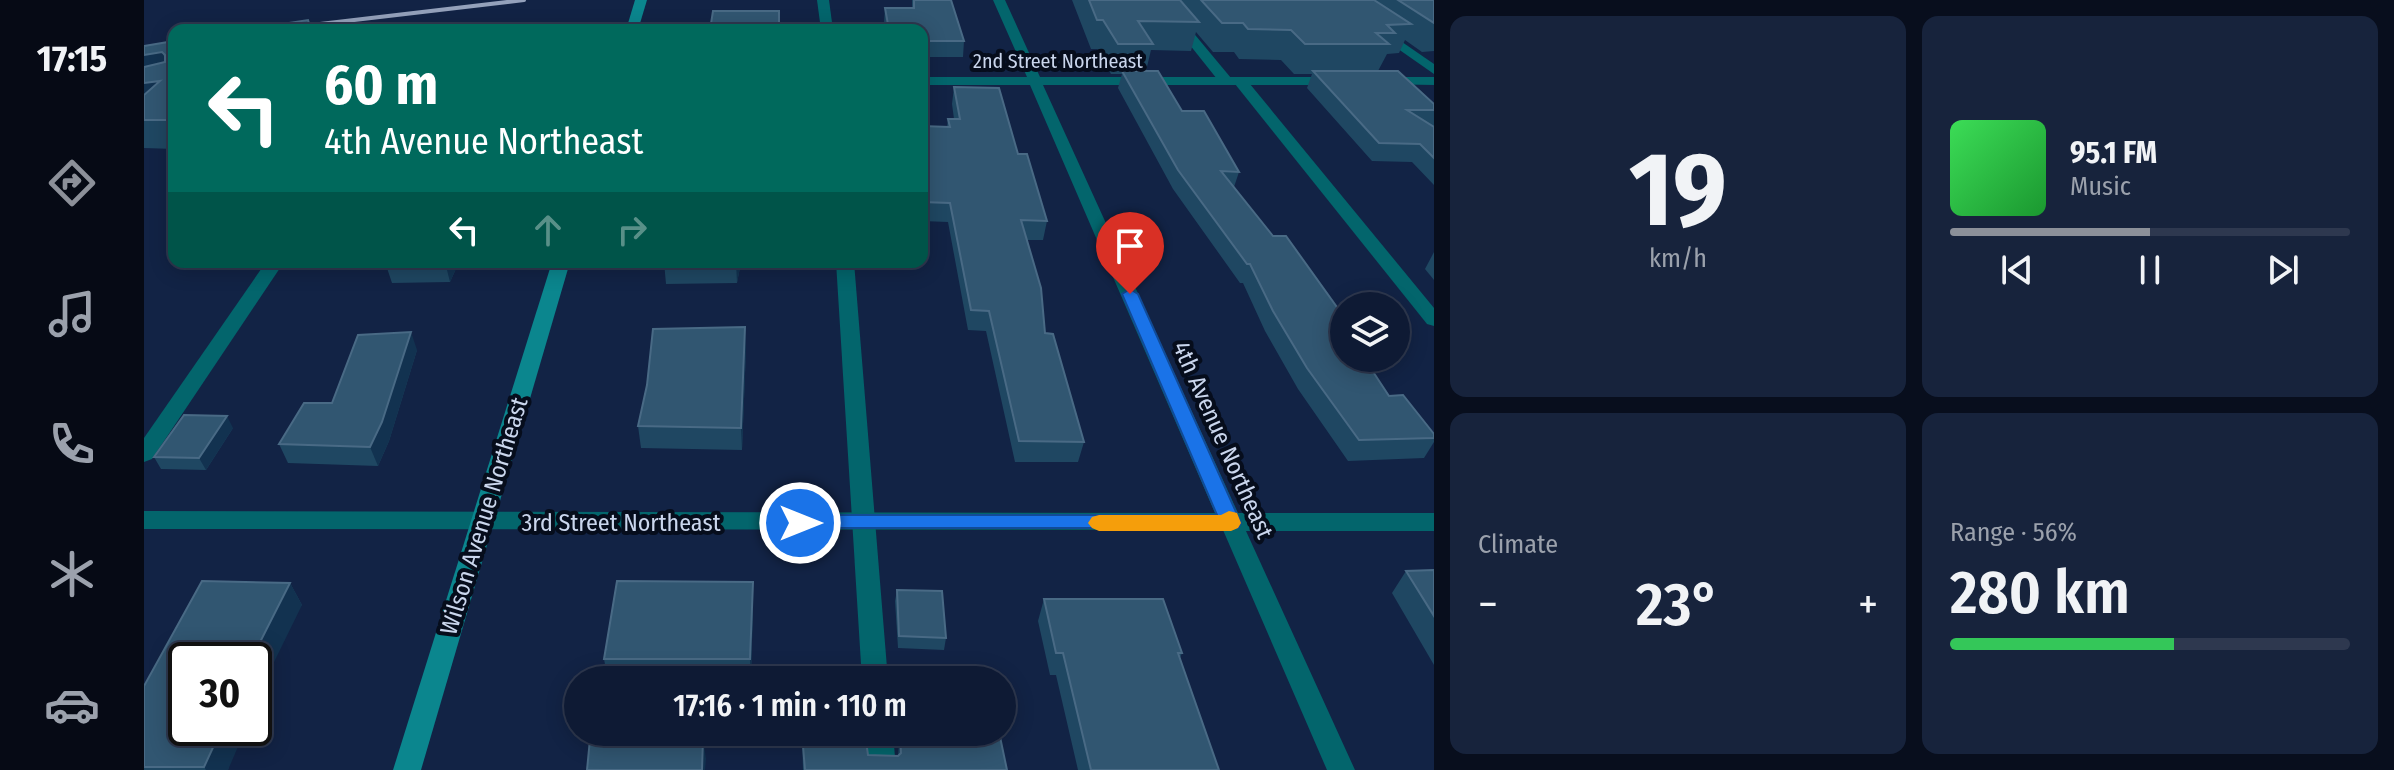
<!DOCTYPE html>
<html lang="en">
<head>
<meta charset="utf-8">
<style>
  body { margin:0; font-family:"Fira Sans Condensed",sans-serif; background:#17233c; color:#f1f3f6; height:100vh; display:flex; flex-direction:column; font-size:30px; white-space:nowrap }
  * { box-sizing:border-box; margin:0 }
  p { font-size:26px; color:#9ba1ac }
  .icon { flex:none; width:44px; height:44px; fill:none; stroke:currentColor; stroke-width:2; stroke-linecap:round; stroke-linejoin:round }
  .map { position:relative; flex:1; overflow:hidden }
  .details { display:flex; flex-direction:column; gap:16px; padding:16px; background:#080e1d; width:960px }
  .details>* { flex:none }
  .guide { position:absolute; left:24px; top:24px; width:760px; height:244px; border-radius:16px; box-shadow:0 4px 20px #0003,0 0 0 2px #2e384f; background:#00695c; color:#fff; overflow:hidden }
  .controls { position:absolute; left:1186px; top:292px; display:grid; gap:16px }
  .controls a { display:grid; place-items:center; width:80px; height:80px; border-radius:50%; background:#0e1a34; box-shadow:0 4px 20px #0003,0 0 0 2px #2e384f; font-size:40px }
  .speed { position:absolute; left:24px; top:642px; display:flex; gap:16px; font-size:40px; font-weight:700; text-align:center }
  .speed>* { display:grid; place-content:center; width:104px; height:104px; border-radius:50%; background:#0e1a34; box-shadow:0 4px 20px #0003,0 0 0 2px #2e384f; line-height:1 }
  .speed .limit { border:4px solid #111; border-radius:12px; background:#fff; color:#111 }
  .pin { position:absolute; display:grid; place-items:center; width:68px; height:68px; color:#fff; margin:-82px -34px; border-radius:50% 50% 50% 0; rotate:-45deg; box-shadow:0 0 8px #0007 }
  .pin .icon { rotate:45deg }
  .me { position:absolute; width:88px; margin:-44px; rotate:90deg; stroke-linejoin:round; filter:drop-shadow(0 0 6px #0008) }
  .turn { display:flex; align-items:center; gap:28px; height:168px; padding:0 24px; font-size:36px }
  .turn .icon { width:104px; height:104px; stroke-width:2.5 }
  .turn b { display:block; font-size:56px; line-height:68px }
  .lanes { display:flex; align-items:center; height:76px; padding:0 24px; background:#0003; justify-content:center; gap:40px; direction:ltr }
  .lanes .off { opacity:.35 }
  .big { font-size:60px; font-weight:600; line-height:1.1 }
  .details .tile { flex:1; display:flex; flex-direction:column; justify-content:center; gap:12px; min-width:0; padding:0 28px; border-radius:16px; background:#17233c }
  .details .dial { align-items:center; gap:0 }
  .dial b { font-size:104px; line-height:1 }
  .song { display:flex; align-items:center; gap:24px }
  .cover { width:96px; height:96px; border-radius:12px; background:linear-gradient(135deg,hsl(130 70% 55%),hsl(130 70% 35%)) }
  .played { height:8px; border-radius:4px; background:linear-gradient(90deg,#8c9099 50%,#2e384f 50%) }
  .keys { display:flex; justify-content:space-around; direction:ltr }
  .heat { display:flex; justify-content:space-between; align-items:center; font-size:44px; direction:ltr }
  .charge { height:12px; border-radius:6px; background:linear-gradient(90deg,#34c759 56%,#2e384f 0) }
  .details .tiles { flex:1; display:grid; gap:16px; grid-template-columns:repeat(2,1fr) }
  .trip { position:absolute; left:420px; top:666px; width:452px; height:80px; border-radius:40px; background:#0e1a34; box-shadow:0 4px 20px #0003,0 0 0 2px #2e384f; font-weight:600; line-height:80px; text-align:center }
  main { display:flex; flex:1; min-height:0 }
  .dock { display:flex; flex-direction:column; width:144px; justify-content:space-around; align-items:center; background:#060a15; color:#9ba1ac }
  .dock .icon { width:56px; height:56px }
  .dock .selected { color:#8c9099 }
  .dock b { font-size:36px; color:#f1f3f6 }
  .map>svg:first-child { display:block }
  .lines { fill:none; stroke-linecap:round; stroke-linejoin:round }
  .lane { fill:#03656c; fill-rule:evenodd }
  .street { fill:#03656c; fill-rule:evenodd }
  .secondary { fill:#0b868e; fill-rule:evenodd }
  .rail { stroke:#94a1bb; stroke-width:4 }
  .wall { fill:#1f4762 }
  .shaded-wall { fill:#123250 }
  .building { fill:#315671; stroke:#496a85; stroke-width:2 }
  .route { fill:#1a73e8; stroke:#114b97; stroke-width:2 }
  .slow { fill:#f59e0b }
  .labels { text-anchor:middle; dominant-baseline:central; stroke-width:8; stroke-linejoin:round; paint-order:stroke }
  .far-street-label { font-size:20px; fill:#cad6ed; stroke:#060d1c }
  .street-label { font-size:24px; fill:#cad6ed; stroke:#060d1c }
</style>
</head>
<body>
<main>
<nav class="dock">
<b>17:15</b>
<svg class="icon selected" aria-label="directions" viewBox="0 0 24 24"><path d="M12 3l9 9-9 9-9-9zM9 14v-3h6M13 9l2 2-2 2"/></svg>
<svg class="icon" aria-label="music" viewBox="0 0 24 24"><path d="M9 18V5l10-2v13"/><circle cx="6" cy="18" r="3"/><circle cx="16" cy="16" r="3"/></svg>
<svg class="icon" aria-label="phone" viewBox="0 0 24 24"><path d="M5 4h4l2 5-3 2q2 4 5 5l2-3 5 2v4C11 20 4 13 5 4z"/></svg>
<svg class="icon" aria-label="climate" viewBox="0 0 24 24"><path d="M12 3v18M4 7l16 10M4 17L20 7"/></svg>
<svg class="icon" aria-label="car" viewBox="0 0 24 24"><path d="M5 17H2v-5l4-1 3-4h7l3 4 3 1v5h-3M9 17h6M6 11h13"/><circle cx="7" cy="17" r="2"/><circle cx="17" cy="17" r="2"/></svg>
</nav>
<div class="map">
<svg width="1290" height="770" viewBox="0 0 1290 770">
  <rect width="100%" height="100%" fill="#122345"/>
  <g class="lines">
    <!-- lane -->
    <g class="lane">
      <path d="M673 0H685L689 30H677Z"/>
      <path d="M1010 0H1022L1087 78V84H1077Z"/>
      <path d="M489 23 493 25V29L360 30 366 26Z"/>
      <path d="M1091 78H1101L1290 308V326L1283 324 1091 84Z"/>
      <path d="M122 262H140L8 459 0 462V438Z"/>
      <path d="M692 262H710L744 680H718Z"/>
      <path d="M721 732H749L752 770H724Z"/>
    </g>
    <!-- street -->
    <g class="street">
      <path d="M849 0H861L896 77H1190L1196 81 1190 85H899L1094 513H1290V531H1102L1211 770H1183L1079 530 0 529V511L1071 513 886 85H778V77H883Z"/>
      <path d="M1184 0H1197L1290 64V74Z"/>
      <path d="M1238 77H1290V85L1233 84V78Z"/>
    </g>
    <!-- secondary -->
    <g class="secondary">
      <path d="M491 0H503L494 30H482Z"/>
      <path d="M408 262H426L277 770H249Z"/>
    </g>
    <!-- rail -->
    <path class="rail" d="M125 30 380 0"/>
  </g>
  <!-- wall -->
  <g class="wall">
    <path d="M768 0H807L820 41 819 57H778V30H741L740 23 741 8H768Z"/>
    <path d="M928 0H1290V51L1278 52 1261 40 1255 53 1243 54 1234 71 1290 104V185L1268 162 1228 161 1163 88 1168 74H1150L1137 60 1095 59 1090 52H1069L1052 32 1047 51 1007 50 1002 71 1095 172 1090 187 1129 236 1200 317 1197 323 1245 396 1290 434V442L1280 458 1204 461 1154 389 1121 331 1099 283H1096L1029 189 974 88 978 74H967L953 49H947Z"/>
    <path d="M30 41V149L0 148V46Z"/>
    <path d="M810 87 874 154 903 221 899 240H882L901 333 940 442 934 462H871L842 331 824 330 804 222 778 221V126L803 127 804 119H810L808 104Z"/>
    <path d="M1290 252V280L1281 269Z"/>
    <path d="M241 262H315L306 282 248 283Z"/>
    <path d="M520 262H597L593 283 522 284Z"/>
    <path d="M602 349 598 450 497 448 494 426Z"/>
    <path d="M273 350 245 441 234 466 144 463 135 444 188 403Z"/>
    <path d="M89 428 62 470 17 469 10 457Z"/>
    <path d="M1290 570V665L1248 593 1262 571Z"/>
    <path d="M146 583 158 605 110 660 84 770H0V686Z"/>
    <path d="M753 590 802 638 800 650 754 648 751 601Z"/>
    <path d="M900 599 1038 653 1036 658 1075 770H934L912 675H906L894 621Z"/>
    <path d="M609 604 607 680H464L460 659Z"/>
    <path d="M756 733 863 770H659L658 734 724 755 754 756Z"/>
  </g>
  <!-- shaded-wall -->
  <g class="shaded-wall">
    <path d="M18 52 30 79 0 114V55Z"/>
    <path d="M301 262H315L306 282Z"/>
    <path d="M592 262H597L593 283Z"/>
    <path d="M601 327 602 349 598 450 597 428Z"/>
    <path d="M267 332 273 350 245 441 234 466 226 447Z"/>
    <path d="M83 416 89 428 62 470 55 458Z"/>
    <path d="M609 582V604L607 680 606 659Z"/>
    <path d="M146 583 158 605 110 703V660H107Z"/>
    <path d="M78 728H102L84 770H62L60 767Z"/>
    <path d="M559 738 562 759 561 770H558Z"/>
  </g>
  <!-- building -->
  <g class="building">
    <path d="M770 0H807L820 41H778V30H745L741 8H770Z"/>
    <path d="M945 0H1036L1055 22 994 21 1009 44H974L959 20H953Z"/>
    <path d="M1057 0H1230L1267 24 1243 25 1251 33H1232L1245 44H1161L1147 30 1104 29 1099 23H1078Z"/>
    <path d="M1254 0H1290V23Z"/>
    <path d="M569 11H635V30H566Z"/>
    <path d="M164 20 167 30H98Z"/>
    <path d="M30 41V120H0V95L16 81 0 83V67L21 62V55L18 52 0 55V46Z"/>
    <path d="M978 71H1014L1038 111H1060L1095 172 1077 171 1129 236H1142L1200 317 1193 316 1200 328V358H1220L1245 396 1259 395 1290 434V438L1215 440 1163 368 1129 311 1106 264H1103L1034 170Z"/>
    <path d="M1169 71H1254L1290 104V110H1263L1290 127V158L1276 144 1235 143Z"/>
    <path d="M810 87 855 88 874 154H883L903 221 877 220 897 288 901 333 909 334 940 442 875 441 845 311 827 310 806 203 778 202V126L806 127 804 119H816Z"/>
    <path d="M520 262H583L520 263Z"/>
    <path d="M601 327 597 428 494 426 503 385 509 329Z"/>
    <path d="M267 332 238 422 226 447 135 444 160 403H188L214 335Z"/>
    <path d="M40 415 83 416 55 458 10 457Z"/>
    <path d="M1290 570V616L1262 571Z"/>
    <path d="M58 581 146 583 107 660H42V728H78L60 767H0V686Z"/>
    <path d="M473 581 609 582 606 659H460Z"/>
    <path d="M753 590 798 591 802 638 755 636Z"/>
    <path d="M900 599H1019L1038 653H1034L1075 770H947L919 653H912Z"/>
    <path d="M686 732H717V734H721L724 755 754 756 757 753 756 733 855 732 863 770H661L658 734Z"/>
    <path d="M559 738 558 770H443L446 739Z"/>
  </g>
  <!-- route -->
  <path class="route" d="M986 289 994 294 1097 523 1094 528H649L646 523 649 517 656 515H1073L978 294Z"/>
  <!-- slow -->
  <path class="slow" d="M1085 511 1093 513 1097 523 1094 528 1087 531H955L948 528 944 523 948 517 955 515H1077Z"/>
  <g class="labels">
    <!-- far-street labels -->
    <g class="far-street-label">
      <text x="914" y="61">2nd Street Northeast</text>
    </g>
    <!-- street labels -->
    <g class="street-label">
      <text transform="translate(1079 440) rotate(66)">4th Avenue Northeast</text>
      <text transform="translate(340 516) rotate(-73)">Wilson Avenue Northeast</text>
      <text x="477" y="523">3rd Street Northeast</text>
    </g>
  </g>
</svg>
<div class="controls">
<a><svg class="icon" aria-label="layers" viewBox="0 0 24 24"><path d="M12 4l9 5-9 5-9-5zM3 14l9 5 9-5"/></svg></a>
</div>
<div class="speed"><div class="limit">30</div></div>
<div class="pin" style="left:986px;top:294px;background:#d93025"><svg class="icon" aria-label="arrive" viewBox="0 0 24 24"><path d="M6 21V4h12l-3 4 3 4H6"/></svg></div>
<svg class="me" style="left:656px;top:523px" viewBox="-20 -20 40 40"><circle r="17" fill="#1a73e8" stroke="#fff" stroke-width="3"/><path d="M0-11L8 9 0 5-8 9z" fill="#fff"/></svg>
<div class="trip">17:16 · 1 min · 110 m</div>
<div class="guide">
<div class="turn"><svg class="icon" aria-label="left" viewBox="0 0 24 24"><path d="M17 20v-9H6M10 6l-5 5 5 5"/></svg><div><b>60 m</b>4th Avenue Northeast</div></div>
<div class="lanes"><svg class="icon" aria-label="left" viewBox="0 0 24 24"><path d="M17 20v-9H6M10 6l-5 5 5 5"/></svg><svg class="icon off" aria-label="ahead" viewBox="0 0 24 24"><path d="M12 20V5M6 11l6-6 6 6"/></svg><svg class="icon off" aria-label="right" viewBox="0 0 24 24"><path d="M7 20v-9h11M14 6l5 5-5 5"/></svg></div>
</div>
</div>
<section class="details">
<div class="tiles">
<div class="tile dial"><b>19</b><p>km/h</p></div>
<div class="tile">
<div class="song"><i class="cover"></i><div><b>95.1 FM</b><p>Music</p></div></div>
<div class="played"></div>
<div class="keys"><svg class="icon" aria-label="previous" viewBox="0 0 24 24"><path d="M18 5L8 12l10 7zM5 5v14"/></svg><svg class="icon" aria-label="pause" viewBox="0 0 24 24"><path d="M8 5v14M16 5v14"/></svg><svg class="icon" aria-label="next" viewBox="0 0 24 24"><path d="M6 5l10 7-10 7zM19 5v14"/></svg></div>
</div>
<div class="tile"><p>Climate</p>
<div class="heat"><a>−</a><b class="big">23°</b><a>+</a></div>
</div>
<div class="tile"><p>Range · 56%</p><b class="big">280 km</b><div class="charge"></div></div>
</div>
</section>
</main>
</body>
</html>
